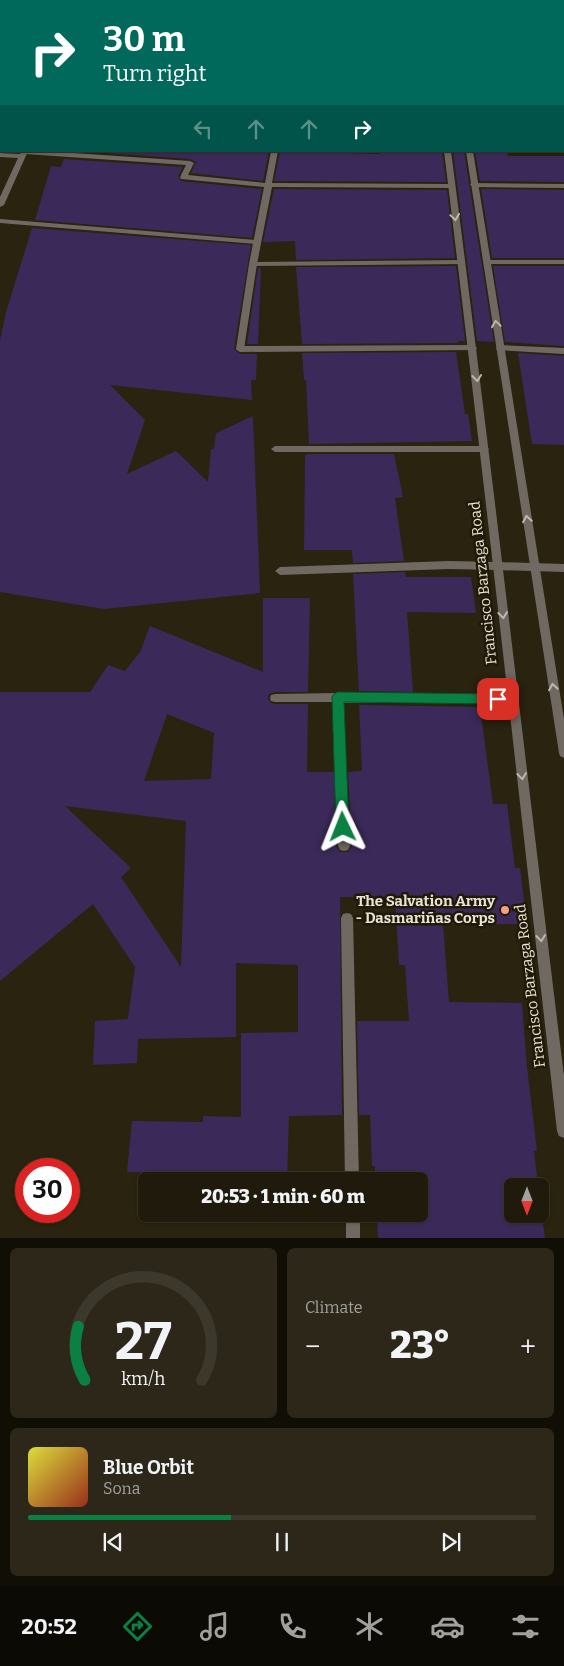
<!DOCTYPE html>
<html lang="en">
<head>
<meta charset="utf-8">
<style>
  body { margin:0; font-family:Bitter,serif; background:#2c2719; color:#f1f3f6; height:100vh; display:flex; flex-direction:column; font-size:19px; white-space:nowrap }
  * { box-sizing:border-box; margin:0 }
  p { font-size:16px; color:#a1a19d }
  .icon { flex:none; width:28px; height:28px; fill:none; stroke:currentColor; stroke-width:2; stroke-linecap:round; stroke-linejoin:round }
  .map { position:relative; height:1238px; overflow:hidden }
  .details { display:flex; flex-direction:column; gap:10px; padding:10px; background:#110e06; flex:1 }
  .details>* { flex:none }
  .top-card { position:absolute; left:0px; top:0px; width:565px; height:152px; box-shadow:0 1px 4px #0004,0 0 0 1px #3c382c; background:#00695c; color:#fff; overflow:hidden }
  .needle { width:32px; rotate:180deg }
  .tools { position:absolute; left:504px; top:1178px; display:grid; gap:10px }
  .tools a { display:grid; place-items:center; width:45px; height:45px; border-radius:8px; background:#1f1a0b; box-shadow:0 1px 4px #0004,0 0 0 1px #3c382c; font-size:25px }
  .speed { position:absolute; left:15px; top:1158px; display:flex; gap:10px; font-size:25px; font-weight:700; text-align:center }
  .speed>* { display:grid; place-content:center; width:65px; height:65px; border-radius:50%; background:#1f1a0b; box-shadow:0 1px 4px #0004,0 0 0 1px #3c382c; line-height:1 }
  .speed .limit { border:8px solid #d22; background:#fff; color:#111 }
  .pin { position:absolute; display:grid; place-items:center; width:42px; height:42px; color:#fff; margin:-21px; border-radius:10px; box-shadow:0 2px 8px #0006 }
  .me { position:absolute; width:55px; margin:-28px; rotate:358deg; stroke-linejoin:round; filter:drop-shadow(0 0 4px #0008) }
  .turn { display:flex; align-items:center; gap:18px; height:105px; padding:0 20px; font-size:22px }
  .turn .icon { width:65px; height:65px; stroke-width:2.5 }
  .turn b { display:block; font-size:35px; line-height:42px }
  .lanes { display:flex; align-items:center; height:48px; padding:0 20px; background:#0003; justify-content:center; gap:25px; direction:ltr }
  .lanes .off { opacity:.35 }
  .big { font-size:38px; font-weight:800; line-height:1.1 }
  .details .tile { flex:1; display:flex; flex-direction:column; justify-content:center; gap:8px; min-width:0; padding:0 18px; border-radius:8px; background:#2c2719 }
  .details .dial { align-items:center; gap:0 }
  .dial svg { height:130px; overflow:visible; fill:none; stroke:#3c382c; stroke-width:7; stroke-linecap:round; text-anchor:middle }
  .dial text { fill:#f1f3f6; stroke:none }
  .song { display:flex; align-items:center; gap:15px }
  .cover { width:60px; height:60px; border-radius:8px; background:linear-gradient(135deg,hsl(60 70% 55%),hsl(10 70% 35%)) }
  .played { height:5px; border-radius:2px; background:linear-gradient(90deg,#0b8043 40%,#3c382c 40%) }
  .keys { display:flex; justify-content:space-around; direction:ltr }
  .heat { display:flex; justify-content:space-between; align-items:center; font-size:28px; direction:ltr }
  .details .tiles { flex:1; display:grid; gap:10px; grid-template-columns:1fr 1fr }
  .tile:last-child { grid-column:span 2 }
  .trip { position:absolute; left:138px; top:1172px; width:290px; height:50px; border-radius:8px; background:#1f1a0b; box-shadow:0 1px 4px #0004,0 0 0 1px #3c382c; font-weight:800; line-height:50px; text-align:center }
  .menu { display:flex; height:80px; justify-content:space-around; align-items:center; background:#0c0a04; color:#a1a19d }
  .menu .icon { width:35px; height:35px }
  .menu .selected { color:#0b8043 }
  .menu b { font-size:22px; color:#f1f3f6 }
  .map>svg:first-child { display:block }
  .building { fill:#3b2a59; fill-rule:evenodd }
  .lines { fill:none; stroke-linecap:round; stroke-linejoin:round }
  .service { fill:#706961; fill-rule:evenodd }
  .pedestrian { fill:#706961; fill-rule:evenodd }
  .minor { fill:#706961; fill-rule:evenodd }
  .tertiary { fill:#706961; fill-rule:evenodd }
  .oneway { stroke:#bdb8ad }
  .route { fill:#0b8043; stroke:#07532c }
  .poi-dot { fill:#f39f82; stroke:#201906; stroke-width:2 }
  .labels { text-anchor:middle; dominant-baseline:central; stroke-width:5; stroke-linejoin:round; paint-order:stroke }
  .street-label { font-size:15px; fill:#e7e3d6; stroke:#201906 }
  .poi-label { font-size:15px; font-weight:bold; fill:#e7e3d6; stroke:#201906; text-anchor:end }
</style>
</head>
<body>
<div class="map">
<svg width="564" height="1239" viewBox="0 0 564 1239">
  <rect width="100%" height="100%" fill="#29230f"/>
  <!-- building -->
  <g class="building">
    <path d="M76 151H269L263 181 191 173 196 162 190 159Z"/>
    <path d="M280 151 379 154V151H442L446 182 274 181Z"/>
    <path d="M453 151H464L494 342 477 341Z"/>
    <path d="M475 151H507L508 156H564V182L480 181Z"/>
    <path d="M64 159 183 167 178 176 181 181 262 189 252 238 35 220 51 166 61 167Z"/>
    <path d="M274 189 447 190 455 258 296 260 295 241 263 242Z"/>
    <path d="M481 189 564 190V258H492Z"/>
    <path d="M32 228 251 245 234 349 240 354H257L256 380H251L252 400 110 385 145 420 127 474 176 451 208 482 211 449H214L216 433 253 416 260 593 104 609 0 592V340L6 312Z"/>
    <path d="M456 266 465 341H458L459 343 302 344 296 267Z"/>
    <path d="M493 266H564V346L505 342Z"/>
    <path d="M258 268H261L258 344H247Z"/>
    <path d="M456 352 465 414H468L472 441 309 444 306 380H304L302 353Z"/>
    <path d="M518 353 564 356V445L532 444Z"/>
    <path d="M309 454H394L403 497 395 498 404 561 353 563 352 550H304L305 455Z"/>
    <path d="M405 572 406 577H471L476 613 407 612 413 692 359 691 353 574Z"/>
    <path d="M263 598H310L308 692H275L269 694 268 699 271 703 275 704H308L307 772H334L336 846 340 852H348L352 846 348 772 362 771 359 705 480 707 493 804H507L515 868H520L527 924H443L449 1002 522 1003 527 1067 537 1151H534L538 1186H512V1214H540V1199L545 1239H378L377 1214H419V1181H375V1166H372L370 1115H359L357 1021H409L405 965H399L395 897H340L342 1115 289 1116 287 1181H198L199 1174 127 1172 132 1121 203 1122V1116L241 1117V1033L298 1032V965L236 963V1037L138 1039 137 1063 93 1065 95 1021 128 1019 135 967 93 904 0 981V692H90L108 665 125 671 140 652 150 626 263 672ZM167 714 214 733 211 779 144 781ZM65 806 186 821 181 967 121 877 131 868Z"/>
    <path d="M196 1214H285V1217L234 1214V1222L196 1221Z"/>
  </g>
  <g class="lines">
    <!-- service -->
    <g class="service">
      <path d="M471 183 564 184V188L474 187 470 185Z"/>
      <path d="M462 260H465V264L253 266 249 264 253 262Z"/>
      <path d="M473 345 477 348 476 350 240 352 236 349 240 346Z"/>
      <path d="M449 561 497 562 502 566 497 570 449 569 280 575 275 571 280 567Z"/>
    </g>
    <!-- pedestrian -->
    <g class="pedestrian">
      <rect x="0" y="85" width="1" height="4"/>
      <path d="M22 151H45L190 161 194 163 188 175 265 183 271 151H278L272 183 451 184 455 186 451 188 272 187 257 264 244 349 240 352 236 349 249 264 264 187 181 179 180 177 186 165 25 154 23 153Z"/>
      <path d="M275 446H485L489 449 485 452H275L271 449Z"/>
      <path d="M347 913 351 914 353 918 359 1181H345L341 918 343 914Z"/>
      <rect x="346" y="1214" width="14" height="25"/>
    </g>
    <!-- minor -->
    <g class="minor">
      <path d="M535 0H551L552 1H536Z"/>
      <path d="M21 151H28L4 205 0 207V197L18 158 0 157V153L20 154Z"/>
      <path d="M0 219 257 240 261 242 257 244 0 223Z"/>
      <rect x="484" y="260" width="80" height="4"/>
      <path d="M500 345 564 348V354L497 350 496 348Z"/>
      <path d="M497 562 564 564V572L497 570 492 566Z"/>
      <path d="M338 693 513 695 517 696 518 699 517 702 513 703H343L350 846 348 850 344 851 340 850 338 846 333 702H275L271 701 270 698 271 695 275 694Z"/>
    </g>
    <!-- tertiary -->
    <g class="tertiary">
      <rect x="0" y="19" width="1" height="4"/>
      <path d="M444 151H451C491 459 526 768 564 1076V1138L559 1136 557 1131C520 804 484 478 444 151Z"/>
      <path d="M466 151H473L564 719V758L560 756 559 753Z"/>
    </g>
  </g>
  <!-- one-way arrows -->
  <defs><path id="oneway-chevron" d="M-2-3.5L2.5 0L-2 3.5" fill="none" stroke-width="1.6" stroke-linecap="round" stroke-linejoin="round" transform="scale(1.25)"/></defs>
  <g class="oneway">
    <use href="#oneway-chevron" transform="translate(455 217) rotate(82)"/>
    <use href="#oneway-chevron" transform="translate(496 324) rotate(-98)"/>
    <use href="#oneway-chevron" transform="translate(477 378) rotate(83)"/>
    <use href="#oneway-chevron" transform="translate(527 519) rotate(-99)"/>
    <use href="#oneway-chevron" transform="translate(503 615) rotate(83)"/>
    <use href="#oneway-chevron" transform="translate(553 687) rotate(-99)"/>
    <use href="#oneway-chevron" transform="translate(522 776) rotate(83)"/>
    <use href="#oneway-chevron" transform="translate(541 938) rotate(83)"/>
  </g>
  <!-- route -->
  <path class="route" d="M338 692 498 694 502 695 504 699 502 702 498 704 344 702 349 827 347 831 343 833 338 831 336 827 332 697 334 694Z"/>
  <!-- markers -->
  <circle class="poi-dot" cx="505" cy="910" r="5"/>
  <g class="labels">
    <!-- street labels -->
    <g class="street-label">
      <text transform="translate(483 583) rotate(-96)">Francisco Barzaga Road</text>
      <text transform="translate(530 986) rotate(-97)">Francisco Barzaga Road</text>
    </g>
    <!-- poi labels -->
    <g class="poi-label">
      <text x="495" y="901">The Salvation Army<tspan x="495" dy="17">- Dasmariñas Corps</tspan></text>
    </g>
  </g>
</svg>
<div class="tools">
<a><svg class="needle" viewBox="-14 -14 28 28"><path d="M0-13l5 13h-10z" fill="#e53935"/><path d="M0 13l5-13h-10z" fill="#a1a19d"/></svg></a>
</div>
<div class="speed"><div class="limit">30</div></div>
<div class="pin" style="left:498px;top:699px;background:#d93025"><svg class="icon" aria-label="arrive" viewBox="0 0 24 24"><path d="M6 21V4h12l-3 4 3 4H6"/></svg></div>
<svg class="me" style="left:343px;top:827px" viewBox="-20 -20 40 40"><path d="M0-17L14 15 0 8-14 15z" fill="#0b8043" stroke="#fff" stroke-width="4"/></svg>
<div class="trip">20:53 · 1 min · 60 m</div>
<div class="top-card">
<div class="turn"><svg class="icon" aria-label="right" viewBox="0 0 24 24"><path d="M7 20v-9h11M14 6l5 5-5 5"/></svg><div><b>30 m</b>Turn right</div></div>
<div class="lanes"><svg class="icon off" aria-label="left" viewBox="0 0 24 24"><path d="M17 20v-9H6M10 6l-5 5 5 5"/></svg><svg class="icon off" aria-label="ahead" viewBox="0 0 24 24"><path d="M12 20V5M6 11l6-6 6 6"/></svg><svg class="icon off" aria-label="ahead" viewBox="0 0 24 24"><path d="M12 20V5M6 11l6-6 6 6"/></svg><svg class="icon" aria-label="right" viewBox="0 0 24 24"><path d="M7 20v-9h11M14 6l5 5-5 5"/></svg></div>
</div>
</div>
<section class="details">
<div class="tiles">
<div class="tile dial"><svg viewBox="0 0 100 80">
<path d="M14 69A42 42 0 1 1 86 69"/>
<path d="M14 69A42 42 0 0 1 10 36" stroke="#0b8043"/>
<text x="50" y="56" font-size="32" font-weight="700">27</text>
<text x="50" y="72" font-size="11">km/h</text>
</svg></div>
<div class="tile"><p>Climate</p>
<div class="heat"><a>−</a><b class="big">23°</b><a>+</a></div>
</div>
<div class="tile">
<div class="song"><i class="cover"></i><div><b>Blue Orbit</b><p>Sona</p></div></div>
<div class="played"></div>
<div class="keys"><svg class="icon" aria-label="previous" viewBox="0 0 24 24"><path d="M18 5L8 12l10 7zM5 5v14"/></svg><svg class="icon" aria-label="pause" viewBox="0 0 24 24"><path d="M8 5v14M16 5v14"/></svg><svg class="icon" aria-label="next" viewBox="0 0 24 24"><path d="M6 5l10 7-10 7zM19 5v14"/></svg></div>
</div>
</div>
</section>
<nav class="menu">
<b>20:52</b>
<svg class="icon selected" aria-label="directions" viewBox="0 0 24 24"><path d="M12 3l9 9-9 9-9-9zM9 14v-3h6M13 9l2 2-2 2"/></svg>
<svg class="icon" aria-label="music" viewBox="0 0 24 24"><path d="M9 18V5l10-2v13"/><circle cx="6" cy="18" r="3"/><circle cx="16" cy="16" r="3"/></svg>
<svg class="icon" aria-label="phone" viewBox="0 0 24 24"><path d="M5 4h4l2 5-3 2q2 4 5 5l2-3 5 2v4C11 20 4 13 5 4z"/></svg>
<svg class="icon" aria-label="climate" viewBox="0 0 24 24"><path d="M12 3v18M4 7l16 10M4 17L20 7"/></svg>
<svg class="icon" aria-label="car" viewBox="0 0 24 24"><path d="M5 17H2v-5l4-1 3-4h7l3 4 3 1v5h-3M9 17h6M6 11h13"/><circle cx="7" cy="17" r="2"/><circle cx="17" cy="17" r="2"/></svg>
<svg class="icon" aria-label="filters" viewBox="0 0 24 24"><path d="M4 7h16M4 17h16"/><circle cx="9" cy="7" r="2"/><circle cx="15" cy="17" r="2"/></svg>
</nav>
</body>
</html>
